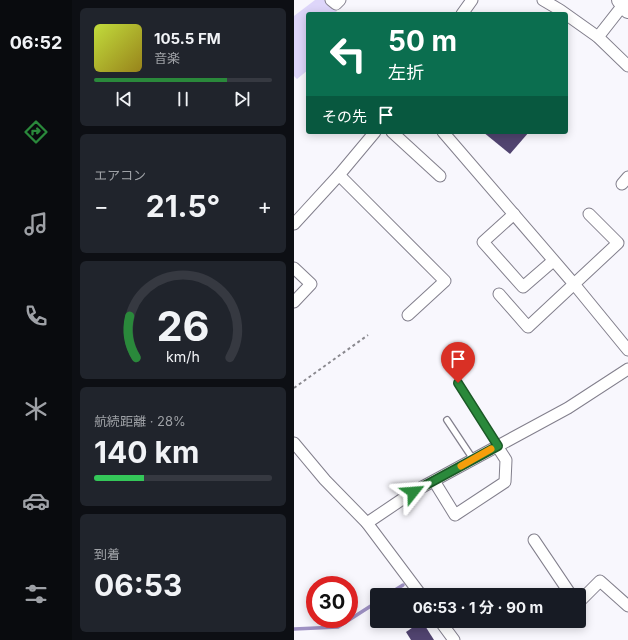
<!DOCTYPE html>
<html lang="ja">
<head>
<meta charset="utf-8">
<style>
  body { margin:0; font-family:Inter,"Noto Sans JP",sans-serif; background:#20242c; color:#f1f3f6; height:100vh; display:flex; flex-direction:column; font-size:15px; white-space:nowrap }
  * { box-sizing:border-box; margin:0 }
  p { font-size:13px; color:#9ea1a6 }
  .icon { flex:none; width:22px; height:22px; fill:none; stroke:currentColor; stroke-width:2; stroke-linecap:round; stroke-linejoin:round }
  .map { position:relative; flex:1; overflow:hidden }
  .side { display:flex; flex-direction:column; gap:8px; padding:8px; background:#0d0f14; width:222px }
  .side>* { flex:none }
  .top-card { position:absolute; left:12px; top:12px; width:262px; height:122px; border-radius:4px; box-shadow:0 2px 10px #0003; background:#0b6e4f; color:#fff; overflow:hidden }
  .speed { position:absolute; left:12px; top:576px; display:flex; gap:8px; font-size:20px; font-weight:700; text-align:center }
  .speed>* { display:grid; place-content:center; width:52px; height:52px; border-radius:50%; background:#171b24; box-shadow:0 2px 10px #0003; line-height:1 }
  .speed .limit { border:6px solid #d22; background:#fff; color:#111 }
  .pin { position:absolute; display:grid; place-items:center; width:34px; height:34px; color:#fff; margin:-41px -17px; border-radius:50% 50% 50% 0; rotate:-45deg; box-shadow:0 0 4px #0007 }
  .pin .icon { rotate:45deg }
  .me { position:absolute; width:44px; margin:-22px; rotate:62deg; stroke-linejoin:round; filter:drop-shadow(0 0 3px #0008) }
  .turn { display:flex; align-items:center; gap:14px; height:84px; padding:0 16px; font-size:18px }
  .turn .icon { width:52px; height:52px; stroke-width:2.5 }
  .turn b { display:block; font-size:28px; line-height:34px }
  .then { display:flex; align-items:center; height:38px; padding:0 16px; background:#0003; gap:8px; font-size:15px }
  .big { font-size:30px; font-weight:700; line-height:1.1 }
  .side .tile { flex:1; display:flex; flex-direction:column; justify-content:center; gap:6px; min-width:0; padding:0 14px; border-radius:6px; background:#20242c }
  .side .dial { align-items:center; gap:0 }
  .dial svg { height:104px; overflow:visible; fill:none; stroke:#363941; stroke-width:7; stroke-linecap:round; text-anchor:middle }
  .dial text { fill:#f1f3f6; stroke:none }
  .song { display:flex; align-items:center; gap:12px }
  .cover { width:48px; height:48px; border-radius:6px; background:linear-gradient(135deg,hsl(70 70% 55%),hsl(50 70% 35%)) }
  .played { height:4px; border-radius:2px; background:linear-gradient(90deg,#2a893b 75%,#363941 75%) }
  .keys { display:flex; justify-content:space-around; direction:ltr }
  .heat { display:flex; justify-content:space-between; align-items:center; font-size:22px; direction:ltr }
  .charge { height:6px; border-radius:3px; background:linear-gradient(90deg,#34c759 28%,#363941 0) }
  .trip { position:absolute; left:76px; top:588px; width:216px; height:40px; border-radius:4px; background:#171b24; box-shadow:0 2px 10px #0003; font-weight:700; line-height:40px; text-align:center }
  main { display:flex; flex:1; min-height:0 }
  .tabs { display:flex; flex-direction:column; width:72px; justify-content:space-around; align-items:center; background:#090b0e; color:#9ea1a6 }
  .tabs .icon { width:28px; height:28px }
  .tabs .selected { color:#2a893b }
  .tabs b { font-size:18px; color:#f1f3f6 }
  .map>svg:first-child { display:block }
  .green { fill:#ded6fa }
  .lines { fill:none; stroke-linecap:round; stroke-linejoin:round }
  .stream { stroke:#9e91c3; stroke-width:3.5 }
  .building { fill:#514470 }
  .lane-casing { stroke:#827f8c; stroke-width:8 }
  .street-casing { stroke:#827f8c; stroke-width:13 }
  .secondary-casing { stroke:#827f8c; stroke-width:18 }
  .path { stroke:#8a898f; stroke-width:2; stroke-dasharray:3 3; stroke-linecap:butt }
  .lane { stroke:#fff; stroke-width:5.5 }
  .street { stroke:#fff; stroke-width:11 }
  .secondary { stroke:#fff; stroke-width:16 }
  .route-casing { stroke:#1b5926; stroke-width:10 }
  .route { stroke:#2a893b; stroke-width:7 }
  .slow { stroke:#f59e0b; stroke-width:7 }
</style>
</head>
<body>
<main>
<nav class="tabs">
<b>06:52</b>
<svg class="icon selected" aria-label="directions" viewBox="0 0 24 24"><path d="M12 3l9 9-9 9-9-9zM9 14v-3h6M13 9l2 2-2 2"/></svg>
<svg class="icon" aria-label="music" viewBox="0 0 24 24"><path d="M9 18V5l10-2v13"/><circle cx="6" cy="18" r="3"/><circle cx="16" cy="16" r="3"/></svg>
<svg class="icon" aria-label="phone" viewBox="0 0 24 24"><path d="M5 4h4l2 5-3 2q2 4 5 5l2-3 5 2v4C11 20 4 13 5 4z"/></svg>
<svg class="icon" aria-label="climate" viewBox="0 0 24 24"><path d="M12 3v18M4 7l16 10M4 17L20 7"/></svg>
<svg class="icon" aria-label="car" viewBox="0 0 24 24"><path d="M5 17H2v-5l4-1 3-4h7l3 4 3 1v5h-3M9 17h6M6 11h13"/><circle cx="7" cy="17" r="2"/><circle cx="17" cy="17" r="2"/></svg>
<svg class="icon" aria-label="filters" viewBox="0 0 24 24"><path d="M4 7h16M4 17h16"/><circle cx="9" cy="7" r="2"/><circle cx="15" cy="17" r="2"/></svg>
</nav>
<section class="side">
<div class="tile">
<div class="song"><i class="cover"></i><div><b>105.5 FM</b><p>音楽</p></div></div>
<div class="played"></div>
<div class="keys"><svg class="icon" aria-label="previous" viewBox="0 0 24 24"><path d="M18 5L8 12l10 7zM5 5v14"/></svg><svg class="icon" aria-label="pause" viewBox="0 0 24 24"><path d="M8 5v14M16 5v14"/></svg><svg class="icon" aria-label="next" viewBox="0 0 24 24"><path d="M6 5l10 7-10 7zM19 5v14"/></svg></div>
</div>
<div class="tile"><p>エアコン</p>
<div class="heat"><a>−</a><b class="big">21.5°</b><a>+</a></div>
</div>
<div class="tile dial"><svg viewBox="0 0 100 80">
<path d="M14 69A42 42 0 1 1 86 69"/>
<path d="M14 69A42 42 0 0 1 9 37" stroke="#2a893b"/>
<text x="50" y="56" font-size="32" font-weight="700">26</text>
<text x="50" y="72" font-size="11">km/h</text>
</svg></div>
<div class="tile"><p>航続距離 · 28%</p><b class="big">140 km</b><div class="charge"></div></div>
<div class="tile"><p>到着</p><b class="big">06:53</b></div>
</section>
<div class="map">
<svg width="334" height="640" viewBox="0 0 334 640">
  <rect width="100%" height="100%" fill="#f8f7fd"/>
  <!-- green -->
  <path class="green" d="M21 0H31L45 14H14V70L3 79 0 76V16Z"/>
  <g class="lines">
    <!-- stream -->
    <g class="stream">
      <path d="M93 595 109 585"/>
      <path d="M0 629 44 627 83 602"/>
    </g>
  </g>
  <!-- building -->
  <g class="building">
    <path d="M189 132H235L216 154Z"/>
    <path d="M128 621 140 640H117L112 632Z"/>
  </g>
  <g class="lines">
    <defs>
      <g id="lane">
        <path d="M164 383 204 446"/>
        <path d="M153 420 179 459"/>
      </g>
      <g id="street">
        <path d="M37 0 42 4 46 0"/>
        <path d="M249 0 266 10 304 37 334 66"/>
        <path d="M168 14 178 0"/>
        <path d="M304 37 333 0"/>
        <path d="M98 132 146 176"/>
        <path d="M149 132 280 284 334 350"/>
        <path d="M45 175 151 281 114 315"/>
        <path d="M328 184 334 177"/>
        <path d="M220 214 189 242 229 287 259 261"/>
        <path d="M0 224 45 175 81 132"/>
        <path d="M0 268 17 284 0 302"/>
        <path d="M205 294 234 327 324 243 295 214"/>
        <path d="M0 443 31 480 73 523 127 595"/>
        <path d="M140 481 161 515 211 482 212 460 203 446"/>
        <path d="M73 523 119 492 274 408 334 369"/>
        <path d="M240 540 277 595"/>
        <path d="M285 602 306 581 334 606"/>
        <path d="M146 621 160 640"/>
      </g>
      <path id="secondary" d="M326 0 334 10"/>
    </defs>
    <!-- lane casing -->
    <use href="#lane" class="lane-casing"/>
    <!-- street casing -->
    <use href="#street" class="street-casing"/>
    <!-- secondary casing -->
    <use href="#secondary" class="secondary-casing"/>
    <!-- path -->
    <path class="path" d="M0 388 74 335"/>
    <!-- lane -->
    <use href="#lane" class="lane"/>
    <!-- street -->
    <use href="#street" class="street"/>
    <!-- secondary -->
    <use href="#secondary" class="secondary"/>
  </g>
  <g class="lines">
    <defs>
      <path id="route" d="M119 492 204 446 164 383"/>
    </defs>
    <!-- route casing -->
    <use href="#route" class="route-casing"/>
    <!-- route -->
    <use href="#route" class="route"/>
    <!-- slow -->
    <path class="slow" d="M167 466 197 449"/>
  </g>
</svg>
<div class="speed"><div class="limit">30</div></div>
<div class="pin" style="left:164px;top:383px;background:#d93025"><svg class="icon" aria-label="arrive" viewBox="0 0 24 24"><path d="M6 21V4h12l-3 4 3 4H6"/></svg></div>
<svg class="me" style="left:119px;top:492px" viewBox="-20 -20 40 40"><path d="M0-17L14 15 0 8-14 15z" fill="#2a893b" stroke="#fff" stroke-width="4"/></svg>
<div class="trip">06:53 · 1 分 · 90 m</div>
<div class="top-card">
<div class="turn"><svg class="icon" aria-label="left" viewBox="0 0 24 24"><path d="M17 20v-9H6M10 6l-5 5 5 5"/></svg><div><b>50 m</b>左折</div></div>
<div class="then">その先<svg class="icon" aria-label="arrive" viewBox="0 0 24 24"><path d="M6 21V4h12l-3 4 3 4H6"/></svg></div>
</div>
</div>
</main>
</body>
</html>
